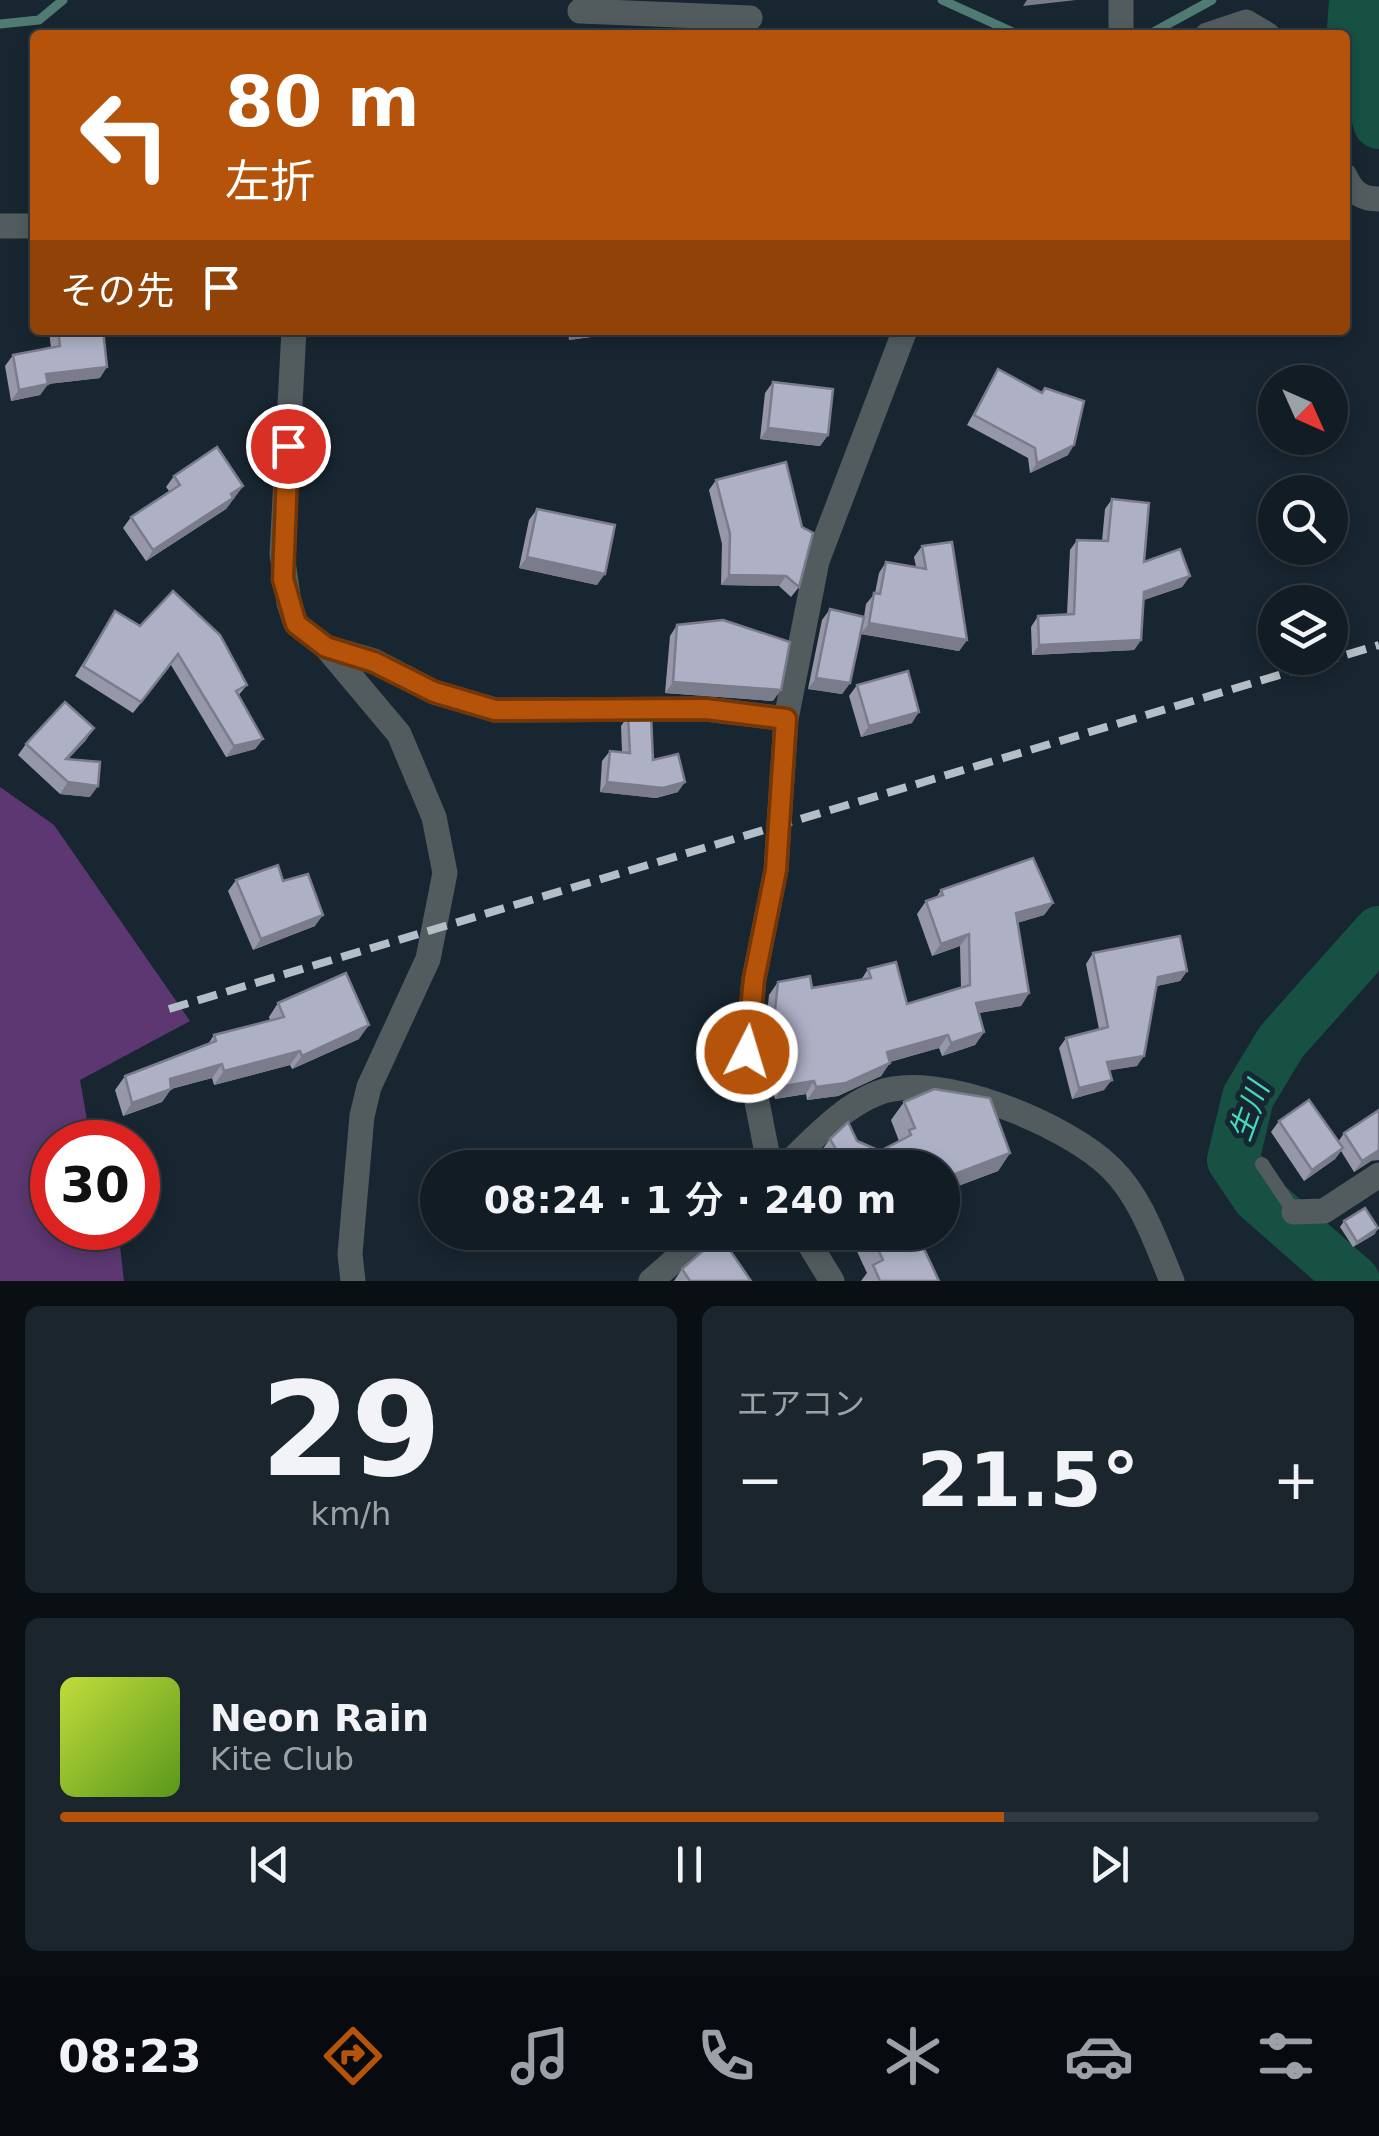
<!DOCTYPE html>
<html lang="ja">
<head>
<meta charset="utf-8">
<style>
  body { margin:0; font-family:"DejaVu Sans","Noto Sans JP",sans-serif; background:#1b252d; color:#f1f3f6; height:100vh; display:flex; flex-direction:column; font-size:38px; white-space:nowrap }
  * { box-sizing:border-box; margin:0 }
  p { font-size:32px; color:#9ca1a7 }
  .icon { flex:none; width:55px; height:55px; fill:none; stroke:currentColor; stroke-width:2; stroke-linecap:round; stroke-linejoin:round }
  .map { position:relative; height:1281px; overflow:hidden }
  .drawer { display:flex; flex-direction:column; gap:25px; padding:25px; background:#0a0f14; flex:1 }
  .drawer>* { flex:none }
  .guide { position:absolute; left:30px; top:30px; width:1320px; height:305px; border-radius:10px; box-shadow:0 5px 15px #0003,0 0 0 2px #313a42; background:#b45309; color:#fff; overflow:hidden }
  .needle { width:65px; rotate:135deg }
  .fabs { position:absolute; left:1258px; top:365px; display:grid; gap:20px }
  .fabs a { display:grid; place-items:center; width:90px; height:90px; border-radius:50%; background:#121c25; box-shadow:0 5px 15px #0003,0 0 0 2px #313a42; font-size:50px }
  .speed { position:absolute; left:30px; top:1120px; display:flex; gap:20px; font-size:50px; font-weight:700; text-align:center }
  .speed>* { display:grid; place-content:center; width:130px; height:130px; border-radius:50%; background:#121c25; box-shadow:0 5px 15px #0003,0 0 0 2px #313a42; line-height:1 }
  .speed .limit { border:15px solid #d22; background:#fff; color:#111 }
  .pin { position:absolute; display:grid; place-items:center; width:85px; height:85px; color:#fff; margin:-42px; border:5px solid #fff; border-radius:50%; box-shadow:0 2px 10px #0007 }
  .me { position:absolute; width:110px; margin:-55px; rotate:5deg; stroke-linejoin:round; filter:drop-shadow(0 0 8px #0008) }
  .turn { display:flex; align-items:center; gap:35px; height:210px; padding:0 30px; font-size:45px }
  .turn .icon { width:130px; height:130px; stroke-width:2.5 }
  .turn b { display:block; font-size:70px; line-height:85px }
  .then { display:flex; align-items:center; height:95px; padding:0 30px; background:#0003; gap:20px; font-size:38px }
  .big { font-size:75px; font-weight:600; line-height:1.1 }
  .drawer .card { flex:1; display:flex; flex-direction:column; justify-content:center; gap:15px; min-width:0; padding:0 35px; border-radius:15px; background:#1b252d }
  .drawer .dial { align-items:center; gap:0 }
  .dial b { font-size:130px; line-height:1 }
  .song { display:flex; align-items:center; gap:30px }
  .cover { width:120px; height:120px; border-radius:15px; background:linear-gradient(135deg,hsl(70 70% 55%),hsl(90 70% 35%)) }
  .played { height:10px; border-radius:5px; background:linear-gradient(90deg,#b45309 75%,#313a42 75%) }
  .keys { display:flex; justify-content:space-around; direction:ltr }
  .heat { display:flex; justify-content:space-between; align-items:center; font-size:55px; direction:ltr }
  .drawer .tiles { flex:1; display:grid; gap:25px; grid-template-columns:1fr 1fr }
  .card:last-child { grid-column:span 2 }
  .trip { position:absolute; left:420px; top:1150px; width:540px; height:100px; border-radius:50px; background:#121c25; box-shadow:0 5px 15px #0003,0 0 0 2px #313a42; font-weight:600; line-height:100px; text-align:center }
  .menu { display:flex; height:160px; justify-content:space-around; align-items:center; background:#070b0f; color:#9ca1a7 }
  .menu .icon { width:70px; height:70px }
  .menu .current { color:#b45309 }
  .menu b { font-size:45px; color:#f1f3f6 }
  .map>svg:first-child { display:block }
  .green { fill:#5c3771 }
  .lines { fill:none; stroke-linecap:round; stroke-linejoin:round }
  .stream { stroke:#4f7b73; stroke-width:9 }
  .river { stroke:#165143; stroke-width:52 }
  .service { stroke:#525c5e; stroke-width:14 }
  .minor { stroke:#525c5e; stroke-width:25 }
  .rail { stroke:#b4bec6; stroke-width:8; stroke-dasharray:20 10; stroke-linecap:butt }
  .wall { fill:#9698aa }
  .shaded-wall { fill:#7a7c8b }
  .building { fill:#aeb1c6; stroke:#7a7c8b; stroke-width:2.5 }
  .route-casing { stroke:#753606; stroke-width:25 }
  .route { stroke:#b45309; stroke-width:18 }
  .labels { text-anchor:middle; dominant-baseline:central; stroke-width:10; stroke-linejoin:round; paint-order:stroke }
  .water-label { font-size:30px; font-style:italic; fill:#40dcb9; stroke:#182631 }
</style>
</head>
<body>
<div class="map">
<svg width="1379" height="1281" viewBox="0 0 1379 1281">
  <rect width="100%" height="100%" fill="#182631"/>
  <!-- green -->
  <path class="green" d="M0 787 54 825 190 1021 80 1080 91 1142H52V1228H118L124 1281H0Z"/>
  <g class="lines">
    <!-- stream -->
    <g class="stream">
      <path d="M942 0 1019 35"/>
      <path d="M0 24 39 20 63 0"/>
      <path d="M1148 35 1212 0"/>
    </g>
    <!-- river -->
    <g class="river">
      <path d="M1355 0 1353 29 1379 123"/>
      <path d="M1354 1281 1258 1197 1233 1160 1248 1097 1281 1042 1379 932"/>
    </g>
    <!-- service -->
    <path class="service" d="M1262 1164 1294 1212"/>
    <!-- minor -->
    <g class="minor">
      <path d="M1121 0V35"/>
      <path d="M580 11 750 18"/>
      <path d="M1207 35 1246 22 1268 35"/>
      <path d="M1345 176C1352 192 1361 199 1379 199"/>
      <path d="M0 226H35"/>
      <path d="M294 330 282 554 289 603 296 624 326 647 399 734 434 817 445 873 428 959 369 1087 362 1116 350 1254 353 1281"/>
      <path d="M326 647 374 661 434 692 495 710 706 709 786 719"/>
      <path d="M770 1168 747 1051 754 979 776 870 786 719 817 561 905 330"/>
      <path d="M783 1168C812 1141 841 1107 878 1093 938 1070 1068 1125 1111 1168 1141 1197 1156 1243 1172 1281"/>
      <path d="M1294 1212 1324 1211 1379 1175"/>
      <path d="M802 1232 832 1281"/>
      <path d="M651 1281 707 1232"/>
    </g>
    <!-- rail -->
    <path class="rail" d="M169 1009 1379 645"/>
  </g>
  <!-- wall -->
  <g class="wall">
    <path d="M49 330H103L100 378 48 384 40 395 11 401 5 366 13 355 51 348Z"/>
    <path d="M568 330H642L569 340Z"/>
    <path d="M998 369 1068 455 1030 473 1028 458 967 425Z"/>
    <path d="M773 382 828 435 820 446 760 439 765 393Z"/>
    <path d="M174 476 243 486 226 509 146 561 123 528 131 517 169 491 166 487Z"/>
    <path d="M716 480 802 527 799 587 791 597 779 586 721 585 722 544 709 490Z"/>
    <path d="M1112 499 1144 562 1190 576 1182 587 1144 600 1141 640 1134 650 1032 655 1031 627 1038 616 1067 614 1070 550 1077 540 1102 541 1105 509Z"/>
    <path d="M537 509 597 585 519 568 529 520Z"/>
    <path d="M922 546 967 640 959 651 861 634 850 683 842 694 808 689 822 620 830 609 864 617 866 604 875 593 879 573 886 562 916 567 914 557Z"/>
    <path d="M115 611 247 685 238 696 263 739 255 749 226 757 171 665 133 713 75 676Z"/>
    <path d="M677 625 773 701 665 693 670 636Z"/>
    <path d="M857 685 912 723 861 737 849 696Z"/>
    <path d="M628 716 653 760 678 792 656 798 600 792 602 761 610 751 622 752 621 726Z"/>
    <path d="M86 740 68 759 90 797 60 794 18 755 26 744Z"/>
    <path d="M236 880 283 881 315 926 253 950 228 891Z"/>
    <path d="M941 890 1053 903 1044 915 1017 923 1029 993 1021 1006 979 1013 984 1032 975 1045 942 1056 939 1048 890 1062 881 1076 838 1096 807 1100 806 1094 775 1099 763 1050 769 995 778 982 812 988 861 980 868 969 907 1004 961 988 960 946 932 956 917 914 926 901 936 898Z"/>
    <path d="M1093 953 1187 971 1180 981 1157 986 1137 1066 1109 1070 1104 1090 1072 1099 1059 1048 1066 1038 1099 1029 1086 964Z"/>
    <path d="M278 1003 359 1039 292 1069 290 1065 214 1085 212 1078 171 1089 162 1102 123 1116 115 1090 125 1076 208 1044 214 1035 270 1020 269 1017Z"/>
    <path d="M904 1102 1010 1153 998 1171 942 1192V1168L820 1163 817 1157 830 1139 857 1141 880 1151 899 1141 891 1120Z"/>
    <path d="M1279 1121 1338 1142 1344 1133 1371 1161 1354 1172 1341 1151 1335 1159 1304 1181 1271 1132Z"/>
    <path d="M1344 1221 1375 1234 1353 1247 1340 1227Z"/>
    <path d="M848 1232H916L939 1281H861L867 1273Z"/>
    <path d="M682 1269 751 1281H674Z"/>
  </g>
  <!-- shaded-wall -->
  <g class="shaded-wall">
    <path d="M1027 0H1076L1023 6Z"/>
    <path d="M575 330H642L569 340Z"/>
    <path d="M986 330H1007L983 334Z"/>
    <path d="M107 367 100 378 38 385 46 374Z"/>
    <path d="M48 384 40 395 11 401 19 390Z"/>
    <path d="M768 428 828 435 820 446 760 439Z"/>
    <path d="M1074 445 1068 455 1030 473 1037 463Z"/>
    <path d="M243 486 226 509 146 561 153 550Z"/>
    <path d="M527 557 605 574 597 585 519 568Z"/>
    <path d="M729 575 786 576 779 586 721 585Z"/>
    <path d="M1190 576 1182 587 1137 602 1144 592Z"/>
    <path d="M869 623 967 640 959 651 861 634Z"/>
    <path d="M1141 640 1134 650 1032 655 1039 645Z"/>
    <path d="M816 678 850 683 842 694 808 689Z"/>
    <path d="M673 682 781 690 773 701 665 693Z"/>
    <path d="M919 712 912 723 861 737 869 726Z"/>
    <path d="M94 728 86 740 58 770 66 759Z"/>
    <path d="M263 739 255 749 226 757 234 746Z"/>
    <path d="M68 782 98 786 90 797 60 794Z"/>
    <path d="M607 782H685L678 792 656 798 600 792Z"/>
    <path d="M1053 903 1044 915 1007 926 1016 913Z"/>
    <path d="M323 915 315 926 253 950 261 939Z"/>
    <path d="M969 934 960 946 932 956 941 944Z"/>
    <path d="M1187 971 1180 981 1151 987 1158 977Z"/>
    <path d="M1029 993 1021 1006 967 1015 976 1003Z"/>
    <path d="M369 1025 359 1039 292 1069 302 1056Z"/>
    <path d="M984 1032 975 1045 942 1056 951 1043Z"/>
    <path d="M948 1035 939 1048 878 1065 887 1052Z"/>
    <path d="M300 1051 290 1065 214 1085 224 1071Z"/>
    <path d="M1144 1056 1137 1066 1100 1072 1107 1062Z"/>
    <path d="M890 1063 881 1076 838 1096 807 1100 816 1087Z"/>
    <path d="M222 1064 212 1078 171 1089 162 1102 123 1116 132 1103 170 1079Z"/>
    <path d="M1112 1080 1104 1090 1072 1099 1079 1088Z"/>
    <path d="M814 1081 806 1094 775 1099 784 1086Z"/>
    <path d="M1343 1148 1335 1159 1304 1181 1312 1170Z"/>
    <path d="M1379 1150V1160L1371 1161 1354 1172 1362 1161Z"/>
    <path d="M1010 1153 998 1171 942 1192V1179Z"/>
    <path d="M1378 1228 1375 1234 1353 1247 1357 1242Z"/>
  </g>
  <!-- building -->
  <g class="building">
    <path d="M58 330H103L107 367 46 374 48 384 19 390 13 355 60 346Z"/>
    <path d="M998 369 1042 393 1045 388 1084 401 1074 445 1037 463 1035 448 974 415Z"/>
    <path d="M773 382 833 389 828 435 768 428Z"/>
    <path d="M217 447 243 486 231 494 233 498 153 550 131 517 180 485 174 476Z"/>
    <path d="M786 462 802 527 813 533 799 587 786 576 729 575 730 534 716 480Z"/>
    <path d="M1112 499 1149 503 1144 562 1180 549 1190 576 1144 592 1141 640 1039 645 1038 616 1074 614 1077 540 1108 541Z"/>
    <path d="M537 509 615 525 605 574 527 557Z"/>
    <path d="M952 542 967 640 869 623 874 593 880 594 886 562 926 569 922 546Z"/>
    <path d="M173 591 220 635 247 685 236 691 263 739 234 746 178 654 141 702 83 666 115 611 140 626Z"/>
    <path d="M830 609 864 617 850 683 816 678Z"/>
    <path d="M723 620 790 642 781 690 673 682 677 625Z"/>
    <path d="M908 671 919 712 869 726 857 685Z"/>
    <path d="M65 702 94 728 66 759 100 762 98 786 68 782 26 744Z"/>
    <path d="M651 715 653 760 678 754 685 782 663 788 607 782 610 751 630 753 628 716Z"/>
    <path d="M1033 858 1053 903 1016 913 1029 993 976 1003 984 1032 951 1043 948 1035 887 1052 890 1063 846 1083 816 1087 814 1081 784 1086 772 1038 778 982 810 976 812 988 871 978 868 969 896 962 907 1004 970 985 969 934 941 944 926 901 943 895 941 890Z"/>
    <path d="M278 865 283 881 308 874 323 915 261 939 236 880Z"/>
    <path d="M1180 936 1187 971 1158 977 1144 1056 1107 1062 1112 1080 1079 1088 1066 1038 1108 1027 1093 953Z"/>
    <path d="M346 973 369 1025 302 1056 300 1051 224 1071 222 1064 170 1079 171 1089 132 1103 125 1076 216 1041 214 1035 284 1017 278 1003Z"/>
    <path d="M934 1089 990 1098 1010 1153 942 1179V1168H814L837 1151 830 1139 848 1122 857 1141 880 1151 911 1135 909 1130 915 1128 904 1102Z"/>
    <path d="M1309 1100 1343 1148 1312 1170 1279 1121Z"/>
    <path d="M1379 1110V1150L1362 1161 1344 1133Z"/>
    <path d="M680 1157 684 1168H655L654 1167Z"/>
    <path d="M1365 1208 1378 1228 1357 1242 1344 1221Z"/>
    <path d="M870 1232H916L939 1281H880L873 1265 883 1260Z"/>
    <path d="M720 1236 751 1281H690L682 1269Z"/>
  </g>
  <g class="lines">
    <defs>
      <path id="route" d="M288 446 283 579 296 624 326 647 374 662 434 692 495 710 706 709 786 719 776 870 754 979 747 1052"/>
    </defs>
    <!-- route casing -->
    <use href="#route" class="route-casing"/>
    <!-- route -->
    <use href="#route" class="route"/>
  </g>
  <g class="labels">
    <!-- water labels -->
    <g class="water-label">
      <text transform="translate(1249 1111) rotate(-70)">生川</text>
    </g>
  </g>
</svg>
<div class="fabs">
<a><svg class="needle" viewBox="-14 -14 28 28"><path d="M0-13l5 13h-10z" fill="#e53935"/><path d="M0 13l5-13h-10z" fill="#9ca1a7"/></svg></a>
<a><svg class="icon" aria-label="search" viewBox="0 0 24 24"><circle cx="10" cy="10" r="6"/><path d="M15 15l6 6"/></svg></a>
<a><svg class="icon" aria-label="layers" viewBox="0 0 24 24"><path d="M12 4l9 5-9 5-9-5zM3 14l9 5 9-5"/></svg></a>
</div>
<div class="speed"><div class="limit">30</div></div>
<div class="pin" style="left:288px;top:446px;background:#d93025"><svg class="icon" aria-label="arrive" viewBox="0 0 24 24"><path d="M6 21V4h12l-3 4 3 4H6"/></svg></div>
<svg class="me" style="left:747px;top:1052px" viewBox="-20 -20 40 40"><circle r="17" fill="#b45309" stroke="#fff" stroke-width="3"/><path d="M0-11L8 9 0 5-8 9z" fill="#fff"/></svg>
<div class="trip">08:24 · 1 分 · 240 m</div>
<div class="guide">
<div class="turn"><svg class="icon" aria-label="left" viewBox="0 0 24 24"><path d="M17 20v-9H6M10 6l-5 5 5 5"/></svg><div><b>80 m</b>左折</div></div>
<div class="then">その先<svg class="icon" aria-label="arrive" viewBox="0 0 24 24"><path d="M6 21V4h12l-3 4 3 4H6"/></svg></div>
</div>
</div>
<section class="drawer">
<div class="tiles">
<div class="card dial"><b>29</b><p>km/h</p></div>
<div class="card"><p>エアコン</p>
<div class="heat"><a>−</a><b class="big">21.5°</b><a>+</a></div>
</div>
<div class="card">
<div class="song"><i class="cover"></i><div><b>Neon Rain</b><p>Kite Club</p></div></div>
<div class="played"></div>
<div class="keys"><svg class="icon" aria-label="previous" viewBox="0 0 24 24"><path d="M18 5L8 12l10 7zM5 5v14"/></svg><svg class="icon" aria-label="pause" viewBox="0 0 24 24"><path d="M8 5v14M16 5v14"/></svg><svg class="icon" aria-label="next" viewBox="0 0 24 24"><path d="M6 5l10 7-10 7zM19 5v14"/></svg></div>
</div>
</div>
</section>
<nav class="menu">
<b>08:23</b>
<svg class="icon current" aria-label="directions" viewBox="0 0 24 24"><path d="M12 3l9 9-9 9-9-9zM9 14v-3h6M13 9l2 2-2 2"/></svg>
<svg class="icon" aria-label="music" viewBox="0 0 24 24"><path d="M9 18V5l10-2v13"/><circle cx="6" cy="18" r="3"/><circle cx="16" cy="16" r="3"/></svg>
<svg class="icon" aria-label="phone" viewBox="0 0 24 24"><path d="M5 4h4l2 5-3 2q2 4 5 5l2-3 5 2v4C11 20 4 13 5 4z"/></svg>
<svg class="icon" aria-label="climate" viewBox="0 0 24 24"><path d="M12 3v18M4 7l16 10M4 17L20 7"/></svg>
<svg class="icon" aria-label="car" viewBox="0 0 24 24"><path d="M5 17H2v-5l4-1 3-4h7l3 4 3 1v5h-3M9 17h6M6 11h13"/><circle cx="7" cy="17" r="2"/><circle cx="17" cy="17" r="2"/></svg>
<svg class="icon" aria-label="filters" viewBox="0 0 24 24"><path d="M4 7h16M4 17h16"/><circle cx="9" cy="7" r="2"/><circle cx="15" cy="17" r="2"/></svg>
</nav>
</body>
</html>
